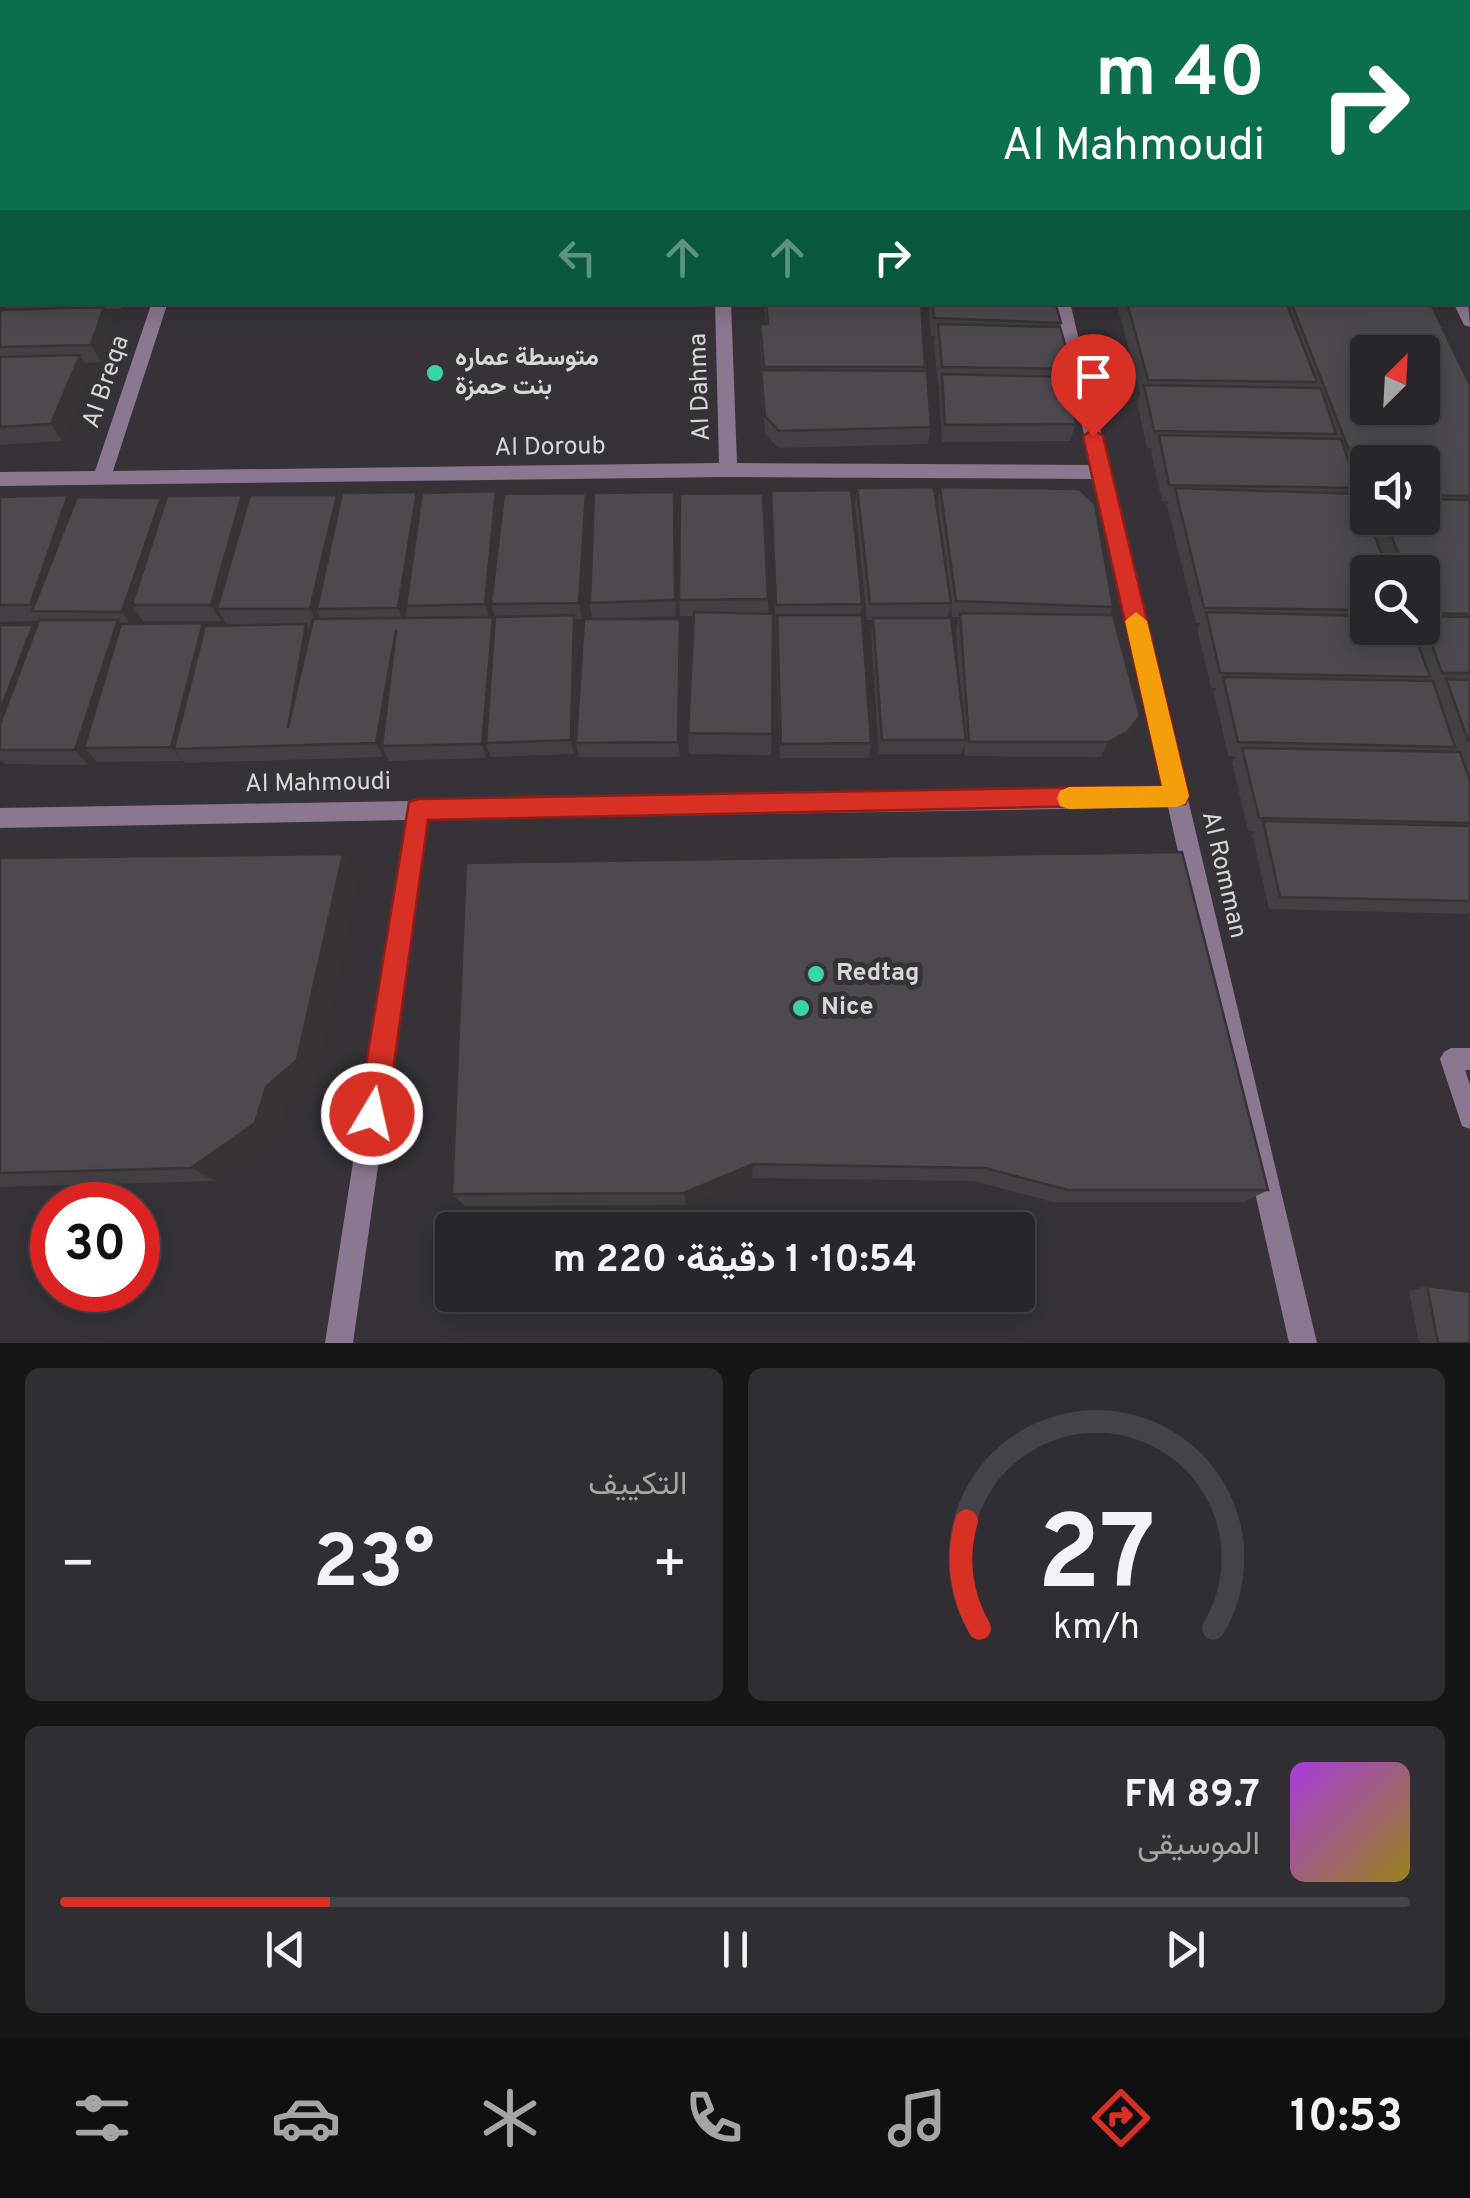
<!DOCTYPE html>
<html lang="ar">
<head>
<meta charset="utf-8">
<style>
  body { margin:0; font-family:Overpass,Vazirmatn,sans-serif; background:#302e32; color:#f1f3f6; direction:rtl; height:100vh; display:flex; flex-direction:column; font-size:38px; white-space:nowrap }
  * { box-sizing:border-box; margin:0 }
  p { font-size:32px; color:#a5a5a8 }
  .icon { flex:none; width:55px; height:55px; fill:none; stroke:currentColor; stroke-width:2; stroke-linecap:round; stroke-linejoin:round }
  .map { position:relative; height:1343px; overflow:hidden; direction:ltr }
  .sheet { display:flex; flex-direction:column; gap:25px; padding:25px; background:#161517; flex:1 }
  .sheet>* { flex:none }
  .guide { position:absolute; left:0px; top:0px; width:1470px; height:305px; box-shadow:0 5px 25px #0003,0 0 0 2px #444347; direction:rtl; background:#0b6e4f; color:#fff; overflow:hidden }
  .needle { width:65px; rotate:24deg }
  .buttons { position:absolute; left:1350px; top:335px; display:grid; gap:20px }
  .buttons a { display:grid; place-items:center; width:90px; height:90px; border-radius:10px; background:#28262a; box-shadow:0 5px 25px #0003,0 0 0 2px #444347; font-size:50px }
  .speed { position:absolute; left:30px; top:1182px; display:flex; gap:20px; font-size:50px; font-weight:700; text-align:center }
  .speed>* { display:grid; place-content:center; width:130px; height:130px; border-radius:50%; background:#28262a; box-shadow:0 5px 25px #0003,0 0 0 2px #444347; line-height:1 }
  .speed .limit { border:15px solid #d22; background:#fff; color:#111 }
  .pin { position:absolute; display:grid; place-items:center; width:85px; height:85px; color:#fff; margin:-102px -42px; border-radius:50% 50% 50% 0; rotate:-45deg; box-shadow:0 0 10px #0007 }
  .pin .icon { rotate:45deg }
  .me { position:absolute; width:110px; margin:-55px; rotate:9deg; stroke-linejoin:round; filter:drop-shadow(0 0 8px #0008) }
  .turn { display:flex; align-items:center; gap:35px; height:210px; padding:0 40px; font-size:45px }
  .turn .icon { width:130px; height:130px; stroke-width:2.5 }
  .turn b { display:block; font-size:70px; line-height:85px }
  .lanes { display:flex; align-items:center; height:95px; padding:0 40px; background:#0003; justify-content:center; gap:50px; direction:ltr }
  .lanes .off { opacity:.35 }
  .big { font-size:75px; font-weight:700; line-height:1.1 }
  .sheet .widget { flex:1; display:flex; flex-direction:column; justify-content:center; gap:15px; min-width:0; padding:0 35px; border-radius:15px; background:#302e32 }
  .sheet .dial { align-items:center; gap:0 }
  .dial svg { height:260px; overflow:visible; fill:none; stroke:#444347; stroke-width:7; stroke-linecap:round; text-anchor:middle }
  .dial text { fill:#f1f3f6; stroke:none }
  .song { display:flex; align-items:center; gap:30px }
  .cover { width:120px; height:120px; border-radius:15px; background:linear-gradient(135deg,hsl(280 70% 55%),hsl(50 70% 35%)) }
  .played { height:10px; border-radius:5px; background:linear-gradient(90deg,#d93025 20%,#444347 20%) }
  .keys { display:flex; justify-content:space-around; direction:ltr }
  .heat { display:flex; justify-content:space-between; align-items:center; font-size:55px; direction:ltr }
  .sheet .tiles { flex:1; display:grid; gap:25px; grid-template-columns:1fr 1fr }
  .widget:last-child { grid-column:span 2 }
  .trip { position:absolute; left:435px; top:1212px; width:600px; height:100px; border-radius:10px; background:#28262a; box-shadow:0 5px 25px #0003,0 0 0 2px #444347; font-weight:700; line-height:100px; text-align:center; direction:rtl }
  .tab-bar { display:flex; height:160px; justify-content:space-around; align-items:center; background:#100f11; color:#a5a5a8 }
  .tab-bar .icon { width:70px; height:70px }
  .tab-bar .on { color:#d93025 }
  .tab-bar b { font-size:45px; color:#f1f3f6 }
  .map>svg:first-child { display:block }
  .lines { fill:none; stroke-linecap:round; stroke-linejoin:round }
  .service { fill:#8b7791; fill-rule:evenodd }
  .minor { fill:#8b7791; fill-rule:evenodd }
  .wall { fill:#433f44; fill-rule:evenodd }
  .shaded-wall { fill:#373337 }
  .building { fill:#4e494f; stroke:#373337; stroke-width:2.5; fill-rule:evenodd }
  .route { fill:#d93025; stroke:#8d1f18; stroke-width:2.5 }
  .slow { fill:#f59e0b }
  .poi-dot { fill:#3ad4a5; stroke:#363238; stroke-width:4 }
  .labels { text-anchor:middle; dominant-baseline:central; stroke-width:10; stroke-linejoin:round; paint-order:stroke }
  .poi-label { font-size:25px; font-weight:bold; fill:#d9d6da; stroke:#363238; text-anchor:start }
  .street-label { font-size:25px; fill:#d9d6da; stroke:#363238 }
</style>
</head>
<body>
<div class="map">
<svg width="1470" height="1343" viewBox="0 0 1470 1343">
  <rect width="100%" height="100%" fill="#363238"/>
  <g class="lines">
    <!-- service -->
    <path class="service" d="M1451 1048H1470V1070H1465L1470 1085V1129L1462 1126 1440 1059 1444 1052Z"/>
    <!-- minor -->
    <g class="minor">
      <path d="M985 0H997L998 2H986Z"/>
      <path d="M1304 0H1316L1317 2H1305Z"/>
      <path d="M1468 299 1470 327 1464 325 1453 302H1468Z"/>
      <path d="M152 302H168L113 471 719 463 715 302H731L737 463 1091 465 1054 302H1070L1317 1343H1289L1168 807 427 820 353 1343H325L406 820 0 828V808L1164 788 1094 479 728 477 0 486V472L95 471Z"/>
    </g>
  </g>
  <!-- wall -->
  <g class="wall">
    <path d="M0 0H206L205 2H2V9L0 6Z"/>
    <path d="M208 0H258L257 2H209Z"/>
    <path d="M260 0H307V2H261Z"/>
    <path d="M312 0H358L357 2H313Z"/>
    <path d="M358 0H404V2H359Z"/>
    <path d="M412 0H457L456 2H413Z"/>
    <path d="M469 0H513V2H470Z"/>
    <path d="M518 0H559V2H519Z"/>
    <rect x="564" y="0" width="38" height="2"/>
    <rect x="612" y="0" width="37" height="2"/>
    <path d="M760 0H803L802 2H761Z"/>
    <rect x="814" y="0" width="43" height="2"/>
    <path d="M862 0H905L904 2H862Z"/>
    <path d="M911 0H976L975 2H912Z"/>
    <path d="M1352 0H1470V108H1468V2H1354Z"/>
    <path d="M0 26H2V281L0 287Z"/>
    <path d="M3 302H123L121 309H105L113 325 101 362 84 363 90 373 62 441 0 445V310H7Z"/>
    <path d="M763 302H921L924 371 931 427 928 444 778 448 765 433 761 388 762 370 760 342V324H766Z"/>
    <path d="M928 302H1055L1061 323 1060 328 1072 369 1068 381 1076 424 1070 441 942 442 939 391 940 385H938L934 342 935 336H931Z"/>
    <path d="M1120 302H1430L1470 385V914L1269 909 1252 834 1255 832 1248 831 1232 762 1236 757 1228 756 1214 692 1216 688H1211L1197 628 1200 623H1196L1167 505 1169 502 1162 501 1151 452 1153 448H1147L1137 402 1140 394 1118 308ZM1368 462H1422V518H1368L1365 511H1368ZM1368 572H1422V628H1368Z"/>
    <path d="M940 487 1113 607 1110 615 1132 730 1119 747 1101 757 965 756 964 745 961 754H879L871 634 873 620H867L855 505 857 488 937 504ZM951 604 952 617H959L956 628 961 704 947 618Z"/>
    <path d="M771 491 862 604 860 615 871 743 869 758H780Z"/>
    <path d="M417 492 421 503 500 508 490 617H493L495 624V618L491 604 586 493 588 510 582 619H575L577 630 574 754 491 757 487 747 486 758 389 761 384 751 383 757 185 763 182 759V761L97 762 91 755 88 765 5 764 1 760 0 764V625L36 629 39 621 0 622V497L74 504 161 498 164 504 247 506 337 495 340 502ZM138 614 143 621H221L222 617 227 625 205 626 203 623 134 624Z"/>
    <path d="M674 492 676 616 592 619 590 603Z"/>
    <path d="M768 599 772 734 771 755 689 754 688 733 694 616H680L679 600Z"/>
    <path d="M680 619V757H579L576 743Z"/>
    <path d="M343 854 358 878 316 1077 286 1103 276 1138 215 1181 0 1187V858Z"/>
    <path d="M466 863 1268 1190 1244 1202H1053L974 1181 752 1178 686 1205 465 1206 452 1194Z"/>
    <path d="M1427 1286 1470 1343H1419L1409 1291Z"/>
  </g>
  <!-- shaded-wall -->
  <g class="shaded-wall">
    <path d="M0 254 2 258V281L0 287Z"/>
    <path d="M104 307 113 325 101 362 91 345Z"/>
    <path d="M80 355 90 373 62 441 51 424Z"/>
    <path d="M496 491 500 508 490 620 485 604Z"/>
    <path d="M417 492 423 509 404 624 398 608Z"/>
    <path d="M586 493 588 510 582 619 579 603Z"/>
    <path d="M68 495 80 512 36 612 30 605Z"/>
    <path d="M242 495 250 512 217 609 222 617 221 621 211 605Z"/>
    <path d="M337 495 344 512 317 609 320 617 318 625 310 609Z"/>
    <path d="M161 498 171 514 132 605 138 614 133 628 122 612Z"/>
    <path d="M574 615 577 630 574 754 571 740Z"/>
    <path d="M493 617 497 633 486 743 487 747 486 758 482 744Z"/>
    <path d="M680 619 681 635 680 757 678 742Z"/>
    <path d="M118 620 130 636 84 748 91 755 88 765 75 750Z"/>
    <path d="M203 623 213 639 174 749 182 761 171 747Z"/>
    <path d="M306 624 314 639 288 728Z"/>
    <path d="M33 625 46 640 0 750V711Z"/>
    <path d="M396 630 382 746 384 751 383 757 376 743Z"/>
    <path d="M1140 716 1132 730 1119 747 1101 757 1108 742Z"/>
    <path d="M343 854 358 878 316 1077 286 1103 276 1138 215 1181 191 1168Z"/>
    <path d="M753 1164 752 1178 686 1205 684 1193Z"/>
  </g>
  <!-- building -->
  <g class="building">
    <path d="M1370 0H1470V90H1468V2H1372Z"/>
    <rect x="0" y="26" width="2" height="46"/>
    <rect x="0" y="80" width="2" height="35"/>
    <rect x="0" y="118" width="2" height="37"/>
    <rect x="0" y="161" width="2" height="39"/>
    <rect x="0" y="205" width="2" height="42"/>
    <path d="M766 302H921L925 367H764L760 324H768Z"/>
    <path d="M932 302H1055L1061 323 934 318Z"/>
    <path d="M1127 302H1286L1317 382 1148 380Z"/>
    <path d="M1291 302H1430L1470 385V496L1422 495V462H1368V494H1366ZM1368 352H1422V408H1368Z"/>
    <path d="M104 307 91 345 0 347V310Z"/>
    <path d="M938 324 1060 327 1072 369 942 367Z"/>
    <path d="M80 355 51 424 0 427V357Z"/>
    <path d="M761 370 927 371 931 427 779 431 765 416Z"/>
    <path d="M942 374 1068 377 1076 424 945 425Z"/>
    <path d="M1144 385 1321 388 1336 434 1154 431Z"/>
    <path d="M1159 435 1341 439 1358 488 1169 485Z"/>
    <path d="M934 487 951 603 870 604 857 488Z"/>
    <path d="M940 487 1079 489 1095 504 1113 607 956 601Z"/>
    <path d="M1175 488 1358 494 1389 572H1368V610L1204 608Z"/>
    <path d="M851 490 862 604 776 605 771 491Z"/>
    <path d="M496 491 485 604 406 606 422 493Z"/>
    <path d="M417 492 398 608 317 609 342 493Z"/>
    <path d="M674 492 675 600 590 603 594 493Z"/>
    <path d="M586 493 579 603 491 604 504 494Z"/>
    <path d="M763 493 768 599 679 600 680 494Z"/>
    <path d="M68 495 30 605H0V497Z"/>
    <path d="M242 495 211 605H132L167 496Z"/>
    <path d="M250 495H337L310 609H217Z"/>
    <path d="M77 497 161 498 122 612 32 611Z"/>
    <path d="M1422 499 1470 500V614L1422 613V572H1405L1385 518H1422Z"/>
    <path d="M694 612 773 614 772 734 688 733Z"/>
    <path d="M1206 612 1368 616V628H1412L1430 677 1220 673Z"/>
    <path d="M960 613 1113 615 1140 716 1127 732 1108 742H969Z"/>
    <path d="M574 615 571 740 486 743 495 617Z"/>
    <path d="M777 615H862L871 743 781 744Z"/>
    <path d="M1422 616 1470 617V673H1442Z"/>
    <path d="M493 617 482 744 382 746 396 630 376 743 174 749 205 626 306 624 288 728 313 619Z"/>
    <path d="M873 618H951L966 740H882Z"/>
    <path d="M584 619H680L678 742 576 743Z"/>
    <path d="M39 620H118L75 750H0V724Z"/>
    <path d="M203 623 171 747 84 748 121 624Z"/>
    <path d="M0 625H33L0 711Z"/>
    <path d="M1223 677 1433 681 1455 747 1238 742Z"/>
    <path d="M1446 679 1470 680V740H1468Z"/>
    <path d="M1242 748 1460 752 1470 781V823L1259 818Z"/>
    <path d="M1263 821 1470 826V901L1280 897Z"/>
    <path d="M1182 852 1268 1190H1068L985 1168 753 1164 684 1193 452 1194 466 863Z"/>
    <path d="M343 854 297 1060 266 1087 255 1123 191 1168 0 1173V858Z"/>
    <path d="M1427 1286 1470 1292V1343H1438Z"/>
  </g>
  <!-- route -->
  <path class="route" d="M1093 429 1103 436 1189 796 1185 804 428 820 387 1114 382 1124 372 1129 363 1124 358 1114 409 802 418 799 1162 786 1083 436Z"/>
  <!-- slow -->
  <path class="slow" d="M1136 612 1147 621 1189 796 1185 804 1176 807 1069 809 1060 806 1057 798 1060 791 1069 787 1162 786 1125 621Z"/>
  <!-- markers -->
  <g class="poi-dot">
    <circle cx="435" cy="373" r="10"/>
    <circle cx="816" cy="974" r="10"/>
    <circle cx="801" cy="1008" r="10"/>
  </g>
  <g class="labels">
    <!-- poi labels -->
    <g class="poi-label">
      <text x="455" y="359">متوسطة عماره<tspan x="455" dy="29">بنت حمزة</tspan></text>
      <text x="836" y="974">Redtag</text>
      <text x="821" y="1008">Nice</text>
    </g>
    <!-- street labels -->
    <g class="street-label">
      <text transform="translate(107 382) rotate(-71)">Al Breqa</text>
      <text transform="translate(701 387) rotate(-92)">Al Dahma</text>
      <text transform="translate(550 448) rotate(-1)">Al Doroub</text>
      <text transform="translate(318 784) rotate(-1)">Al Mahmoudi</text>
      <text transform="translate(1223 875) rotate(77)">Al Romman</text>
    </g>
  </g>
</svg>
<div class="buttons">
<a><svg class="needle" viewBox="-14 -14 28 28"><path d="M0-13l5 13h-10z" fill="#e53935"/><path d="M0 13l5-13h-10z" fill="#a5a5a8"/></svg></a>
<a><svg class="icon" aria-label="sound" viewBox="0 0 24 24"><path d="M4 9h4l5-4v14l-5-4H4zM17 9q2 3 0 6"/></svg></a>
<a><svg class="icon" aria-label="search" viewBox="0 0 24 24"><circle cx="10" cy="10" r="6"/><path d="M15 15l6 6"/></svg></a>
</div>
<div class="speed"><div class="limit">30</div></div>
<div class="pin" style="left:1093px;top:436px;background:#d93025"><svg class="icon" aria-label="arrive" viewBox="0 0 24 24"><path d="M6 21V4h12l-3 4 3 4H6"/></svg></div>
<svg class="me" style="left:372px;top:1114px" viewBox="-20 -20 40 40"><circle r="17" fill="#d93025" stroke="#fff" stroke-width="3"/><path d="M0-11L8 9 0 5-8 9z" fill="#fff"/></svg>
<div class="trip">10:54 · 1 دقيقة · 220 m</div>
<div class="guide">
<div class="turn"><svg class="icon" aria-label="right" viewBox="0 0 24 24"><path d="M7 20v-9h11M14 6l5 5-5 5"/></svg><div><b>40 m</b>Al Mahmoudi</div></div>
<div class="lanes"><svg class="icon off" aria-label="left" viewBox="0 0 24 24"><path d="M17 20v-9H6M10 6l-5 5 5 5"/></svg><svg class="icon off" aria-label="ahead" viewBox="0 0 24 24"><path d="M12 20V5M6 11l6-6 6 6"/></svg><svg class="icon off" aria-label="ahead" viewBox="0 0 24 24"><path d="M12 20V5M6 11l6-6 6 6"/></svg><svg class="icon" aria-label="right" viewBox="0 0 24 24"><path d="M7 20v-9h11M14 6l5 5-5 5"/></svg></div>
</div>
</div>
<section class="sheet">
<div class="tiles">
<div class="widget dial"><svg viewBox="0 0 100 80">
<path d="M14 69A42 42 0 1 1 86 69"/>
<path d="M14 69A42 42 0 0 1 10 36" stroke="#d93025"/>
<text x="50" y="56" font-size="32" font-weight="700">27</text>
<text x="50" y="72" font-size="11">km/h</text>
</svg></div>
<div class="widget"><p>التكييف</p>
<div class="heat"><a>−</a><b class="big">23°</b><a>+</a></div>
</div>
<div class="widget">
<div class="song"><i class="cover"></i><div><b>89.7 FM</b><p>الموسيقى</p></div></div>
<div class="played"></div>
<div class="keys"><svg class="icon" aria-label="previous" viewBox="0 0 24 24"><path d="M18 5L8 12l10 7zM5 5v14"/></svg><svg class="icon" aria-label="pause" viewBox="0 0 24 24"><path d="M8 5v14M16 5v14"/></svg><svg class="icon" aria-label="next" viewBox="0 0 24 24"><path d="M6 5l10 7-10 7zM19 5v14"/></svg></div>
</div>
</div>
</section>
<nav class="tab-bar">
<b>10:53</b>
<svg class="icon on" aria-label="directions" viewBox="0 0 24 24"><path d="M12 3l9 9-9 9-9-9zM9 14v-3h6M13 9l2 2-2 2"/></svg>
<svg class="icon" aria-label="music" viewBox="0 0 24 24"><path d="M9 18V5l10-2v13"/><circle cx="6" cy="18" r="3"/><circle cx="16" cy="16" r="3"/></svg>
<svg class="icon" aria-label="phone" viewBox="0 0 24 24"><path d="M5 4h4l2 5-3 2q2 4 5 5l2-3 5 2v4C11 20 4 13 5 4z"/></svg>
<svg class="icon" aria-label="climate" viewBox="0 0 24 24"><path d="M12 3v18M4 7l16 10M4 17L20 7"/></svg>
<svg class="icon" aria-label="car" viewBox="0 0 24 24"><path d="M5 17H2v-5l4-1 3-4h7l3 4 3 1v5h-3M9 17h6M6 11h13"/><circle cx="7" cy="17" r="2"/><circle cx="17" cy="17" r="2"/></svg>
<svg class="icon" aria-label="filters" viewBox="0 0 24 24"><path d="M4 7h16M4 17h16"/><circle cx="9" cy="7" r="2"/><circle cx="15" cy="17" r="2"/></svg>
</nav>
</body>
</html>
